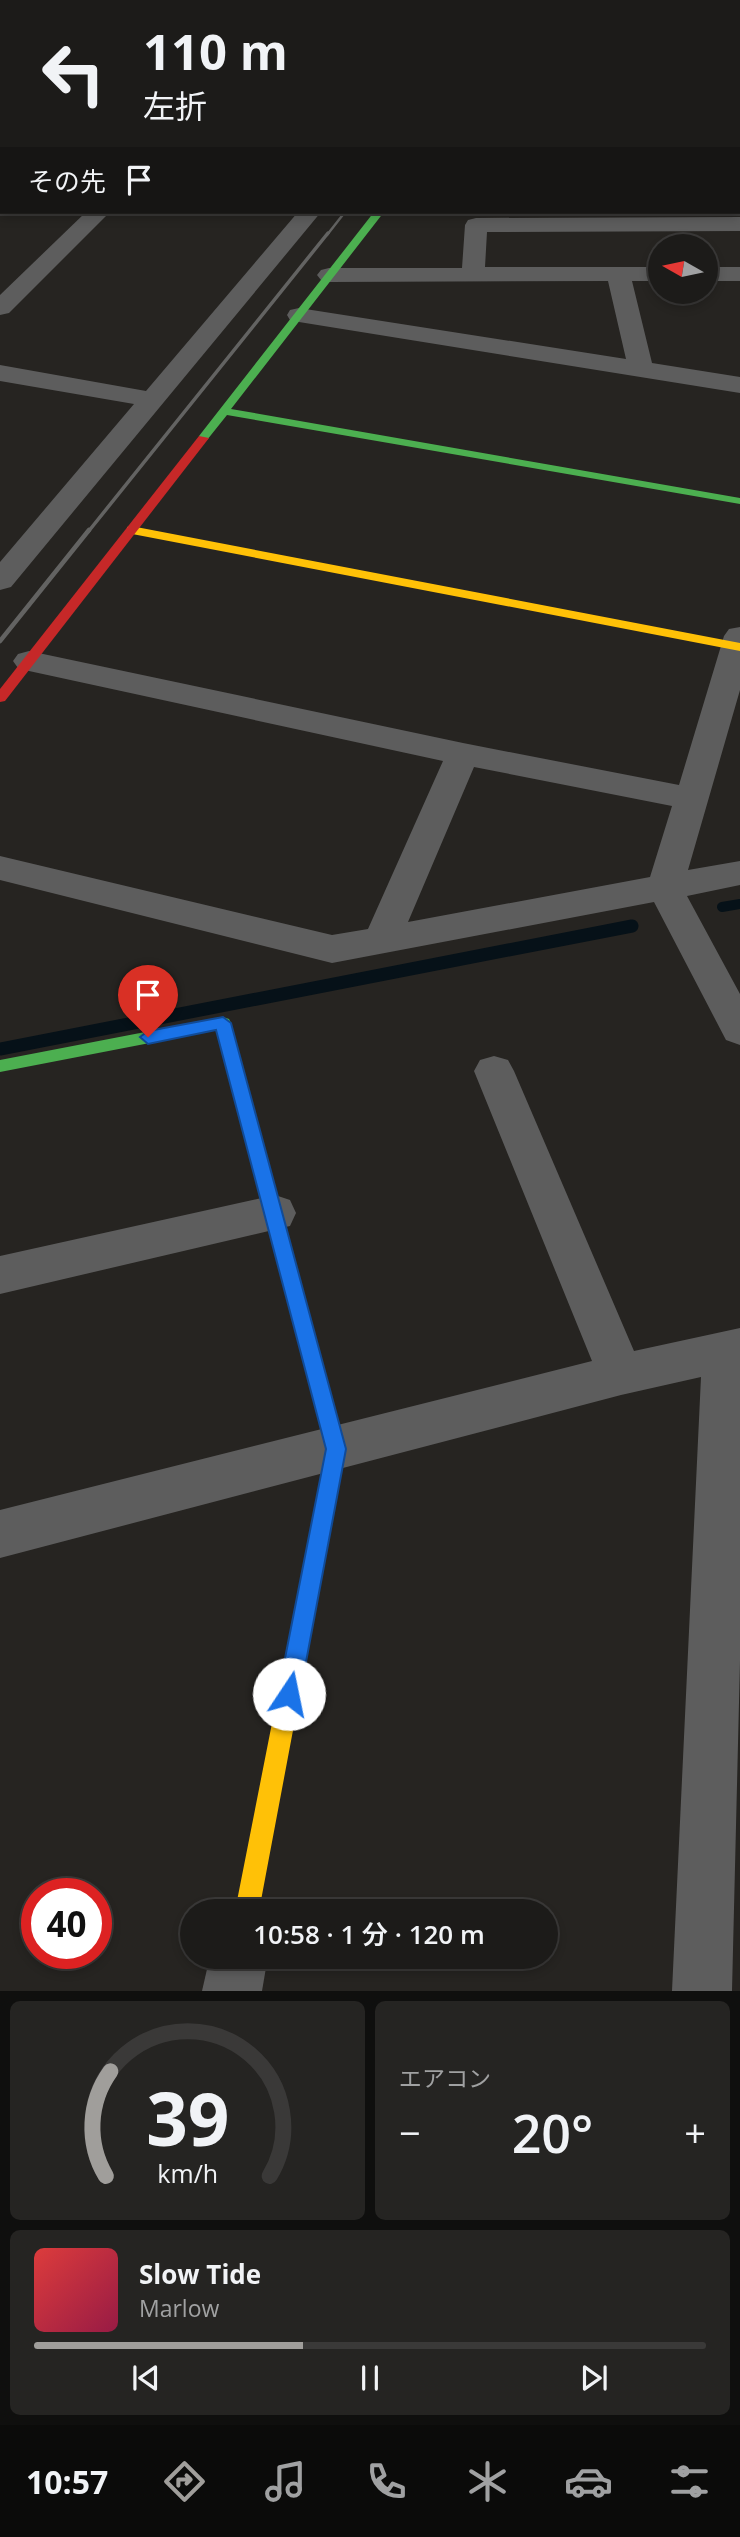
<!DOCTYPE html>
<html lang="ja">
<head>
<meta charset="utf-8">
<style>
  body { margin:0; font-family:"Open Sans","Noto Sans JP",sans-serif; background:#252422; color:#f1f3f6; height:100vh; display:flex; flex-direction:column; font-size:26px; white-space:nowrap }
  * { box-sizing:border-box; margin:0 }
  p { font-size:23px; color:#a0a1a2 }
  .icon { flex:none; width:38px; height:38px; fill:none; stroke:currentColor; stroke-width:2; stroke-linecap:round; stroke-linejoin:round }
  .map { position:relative; height:1991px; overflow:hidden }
  .drawer { display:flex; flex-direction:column; gap:10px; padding:10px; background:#0f0f0e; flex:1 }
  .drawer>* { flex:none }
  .top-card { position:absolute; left:0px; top:0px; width:740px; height:214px; box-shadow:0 4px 10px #0003,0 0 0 2px #3a3938; background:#1c1b19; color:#f1f3f6; overflow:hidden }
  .needle { width:46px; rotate:279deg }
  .buttons { position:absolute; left:648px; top:234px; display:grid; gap:14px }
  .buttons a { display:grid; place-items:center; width:70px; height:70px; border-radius:50%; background:#1c1b19; box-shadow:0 4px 10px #0003,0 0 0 2px #3a3938; font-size:35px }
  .speed { position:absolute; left:21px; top:1878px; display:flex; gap:14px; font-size:35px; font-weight:700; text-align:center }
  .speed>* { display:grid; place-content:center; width:91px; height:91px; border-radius:50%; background:#1c1b19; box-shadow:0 4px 10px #0003,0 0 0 2px #3a3938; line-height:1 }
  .speed .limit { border:10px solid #d22; background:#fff; color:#111 }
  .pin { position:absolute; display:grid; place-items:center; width:60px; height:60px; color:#fff; margin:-72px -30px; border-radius:50% 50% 50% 0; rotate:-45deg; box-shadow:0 0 7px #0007 }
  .pin .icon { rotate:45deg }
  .me { position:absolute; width:77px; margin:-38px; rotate:11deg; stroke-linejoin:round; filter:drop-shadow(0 0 5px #0008) }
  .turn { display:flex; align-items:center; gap:24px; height:147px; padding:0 28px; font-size:32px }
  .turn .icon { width:91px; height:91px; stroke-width:2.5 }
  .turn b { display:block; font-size:49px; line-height:60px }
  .then { display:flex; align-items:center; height:66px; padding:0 28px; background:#0003; gap:14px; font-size:26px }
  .big { font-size:52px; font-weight:600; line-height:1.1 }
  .drawer .card { flex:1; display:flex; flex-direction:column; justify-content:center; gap:10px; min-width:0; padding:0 24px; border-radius:10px; background:#252422 }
  .drawer .dial { align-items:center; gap:0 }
  .dial svg { height:182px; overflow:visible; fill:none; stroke:#3a3938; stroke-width:7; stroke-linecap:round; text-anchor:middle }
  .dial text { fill:#f1f3f6; stroke:none }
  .song { display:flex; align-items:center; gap:21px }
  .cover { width:84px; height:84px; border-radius:10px; background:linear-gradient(135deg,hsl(0 70% 55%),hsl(340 70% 35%)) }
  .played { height:7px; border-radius:4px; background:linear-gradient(90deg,#a09e9b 40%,#3a3938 40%) }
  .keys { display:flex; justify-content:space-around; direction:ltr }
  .heat { display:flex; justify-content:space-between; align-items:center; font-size:38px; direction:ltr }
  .drawer .tiles { flex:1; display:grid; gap:10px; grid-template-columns:1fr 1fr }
  .card:last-child { grid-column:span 2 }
  .trip { position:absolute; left:180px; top:1899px; width:378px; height:70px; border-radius:35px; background:#1c1b19; box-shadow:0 4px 10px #0003,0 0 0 2px #3a3938; font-weight:600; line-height:70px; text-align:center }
  .tabs { display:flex; height:112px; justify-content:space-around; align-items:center; background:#0b0b0a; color:#a0a1a2 }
  .tabs .icon { width:49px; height:49px }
  .tabs .active { color:#a09e9b }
  .tabs b { font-size:32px; color:#f1f3f6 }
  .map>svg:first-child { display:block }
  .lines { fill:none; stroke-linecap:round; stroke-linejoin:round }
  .stream-far1 { stroke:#061118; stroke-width:10 }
  .stream { stroke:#061118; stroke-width:13 }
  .street { fill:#5d5d5d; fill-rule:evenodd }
  .fast { fill:#4caf50; fill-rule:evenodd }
  .slow { fill:#ffc107; fill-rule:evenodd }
  .jam { fill:#c62828; fill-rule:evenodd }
  .rail-far2 { stroke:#636362; stroke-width:2.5 }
  .rail-far1 { stroke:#636362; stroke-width:3.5 }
  .rail { stroke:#636362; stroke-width:4.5 }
  .route { fill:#1a73e8; stroke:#114b97; stroke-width:2 }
</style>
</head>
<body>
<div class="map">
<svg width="740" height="1991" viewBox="0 0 740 1991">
  <rect width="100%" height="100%" fill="#262421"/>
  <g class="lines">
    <!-- stream-far1 -->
    <path class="stream-far1" d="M722 907 740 904"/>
    <!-- stream -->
    <path class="stream" d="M0 1049 632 926"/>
    <!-- street -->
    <g class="street">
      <path d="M58 0H77L57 2Z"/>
      <path d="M476 0H495L475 2Z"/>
      <path d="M707 0H725L706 2Z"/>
      <path d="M0 1 7 2H2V11Z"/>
      <rect x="0" y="52" width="2" height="12"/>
      <rect x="738" y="53" width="2" height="12"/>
      <rect x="738" y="176" width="2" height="14"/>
      <path d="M86 212H110L9 313 0 315V295Z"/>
      <path d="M298 212H321L11 587 0 590V562L134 404 0 381V365L146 391Z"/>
      <path d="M740 217V231L487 232 485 267H660V281H632L652 363 740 377V393L299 322 290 320 287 315 290 310 299 308 626 359 608 281 329 282 321 280 317 275 321 270 329 268H462L465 225 468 220 476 218Z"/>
      <rect x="705" y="267" width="35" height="14"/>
      <path d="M740 627V690L688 870 740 861V885L687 896 740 994V1045L726 1040 654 902 332 963 0 880V856L332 935 368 929 443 761 29 671 18 668 13 661 18 654 29 651 463 743 679 785 724 636 729 629ZM474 767 672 806 650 877 408 922Z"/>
      <path d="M494 1056 508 1060 514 1071 634 1351 740 1328V1661L732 1991H672L701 1377 621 1395 0 1558V1510L592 1361 474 1071 480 1060Z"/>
      <path d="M275 1195 290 1200 296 1213 290 1226 0 1294V1256Z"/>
      <path d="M210 1956H268L262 1991H202Z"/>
    </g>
    <!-- fast -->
    <g class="fast">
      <rect x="0" y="121" width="2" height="6"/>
      <path d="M374 212H384L231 409 740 498V504L227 415 207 440H199V436Z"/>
      <path d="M223 1017 229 1019 231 1023 310 1318 308 1324 301 1326 294 1324 292 1318 217 1030 0 1072V1060Z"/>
    </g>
    <!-- slow -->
    <g class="slow">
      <path d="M540 0H549L547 2Z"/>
      <path d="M131 526 740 643V651L127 533V527Z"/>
      <path d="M301 1310 308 1312 310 1318 346 1449 259 1911H235L326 1449 292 1318 294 1312Z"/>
    </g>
    <!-- jam -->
    <g class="jam">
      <rect x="738" y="137" width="2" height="6"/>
      <path d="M199 436 209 438 5 701 0 702V689Z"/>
    </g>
    <!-- rail-far2 -->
    <g class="rail-far2">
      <path d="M513 2 515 0"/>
      <path d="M327 235 345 212"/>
    </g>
    <!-- rail-far1 -->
    <path class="rail-far1" d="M88 532 328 233"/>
    <!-- rail -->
    <path class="rail" d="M0 641 89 530"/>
  </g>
  <!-- route -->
  <path class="route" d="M223 1017 231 1023 346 1449 300 1694 297 1701 289 1705 281 1701 278 1694 326 1449 216 1030 148 1044 140 1037 148 1031Z"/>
</svg>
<div class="buttons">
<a><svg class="needle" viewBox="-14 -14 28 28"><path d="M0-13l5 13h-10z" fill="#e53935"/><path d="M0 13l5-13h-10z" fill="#a0a1a2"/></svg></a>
</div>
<div class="speed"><div class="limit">40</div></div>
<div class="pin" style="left:148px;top:1037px;background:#d93025"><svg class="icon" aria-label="arrive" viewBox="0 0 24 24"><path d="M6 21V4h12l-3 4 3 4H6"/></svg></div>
<svg class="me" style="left:289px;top:1694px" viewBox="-20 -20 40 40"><circle r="19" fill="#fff"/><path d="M0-13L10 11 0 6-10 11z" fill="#1a73e8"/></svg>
<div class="trip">10:58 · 1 分 · 120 m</div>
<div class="top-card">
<div class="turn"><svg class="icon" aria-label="left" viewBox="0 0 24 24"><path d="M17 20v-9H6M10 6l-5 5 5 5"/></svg><div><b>110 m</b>左折</div></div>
<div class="then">その先<svg class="icon" aria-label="arrive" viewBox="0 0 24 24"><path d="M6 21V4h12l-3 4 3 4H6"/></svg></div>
</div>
</div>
<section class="drawer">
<div class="tiles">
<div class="card dial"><svg viewBox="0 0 100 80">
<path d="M14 69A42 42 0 1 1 86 69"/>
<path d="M14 69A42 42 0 0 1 16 23" stroke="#a09e9b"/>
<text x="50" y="56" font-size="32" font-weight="700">39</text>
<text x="50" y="72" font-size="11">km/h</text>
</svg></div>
<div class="card"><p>エアコン</p>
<div class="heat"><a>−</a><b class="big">20°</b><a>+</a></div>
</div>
<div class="card">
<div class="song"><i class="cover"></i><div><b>Slow Tide</b><p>Marlow</p></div></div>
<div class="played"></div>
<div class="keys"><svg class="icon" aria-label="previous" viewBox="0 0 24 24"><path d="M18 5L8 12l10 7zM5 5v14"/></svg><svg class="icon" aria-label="pause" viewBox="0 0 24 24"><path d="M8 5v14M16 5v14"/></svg><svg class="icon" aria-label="next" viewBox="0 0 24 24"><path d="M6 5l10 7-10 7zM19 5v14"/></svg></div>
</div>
</div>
</section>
<nav class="tabs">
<b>10:57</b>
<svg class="icon active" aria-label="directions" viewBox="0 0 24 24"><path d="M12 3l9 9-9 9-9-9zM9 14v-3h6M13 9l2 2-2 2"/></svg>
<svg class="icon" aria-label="music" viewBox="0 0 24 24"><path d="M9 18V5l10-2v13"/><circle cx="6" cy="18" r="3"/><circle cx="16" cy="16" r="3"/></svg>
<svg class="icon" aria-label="phone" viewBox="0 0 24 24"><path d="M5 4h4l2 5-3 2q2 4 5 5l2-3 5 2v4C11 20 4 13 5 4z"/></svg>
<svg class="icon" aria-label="climate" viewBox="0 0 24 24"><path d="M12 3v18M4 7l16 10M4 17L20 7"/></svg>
<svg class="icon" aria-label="car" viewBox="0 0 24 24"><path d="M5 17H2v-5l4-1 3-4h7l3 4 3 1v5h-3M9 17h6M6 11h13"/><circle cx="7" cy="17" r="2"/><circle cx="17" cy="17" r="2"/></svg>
<svg class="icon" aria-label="filters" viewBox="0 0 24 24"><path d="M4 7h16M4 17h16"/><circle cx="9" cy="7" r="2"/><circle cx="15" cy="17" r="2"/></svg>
</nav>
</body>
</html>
